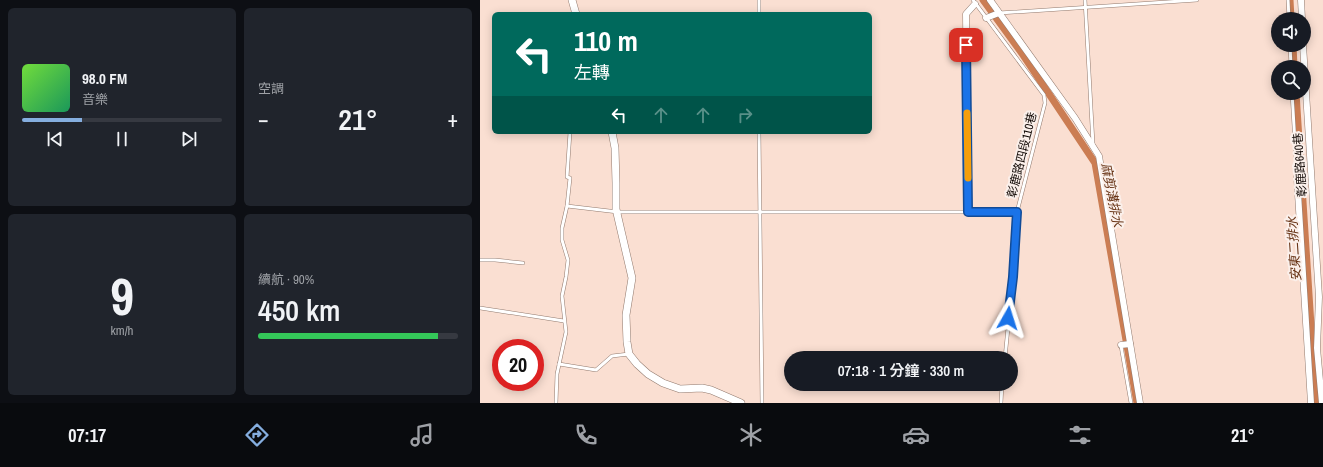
<!DOCTYPE html>
<html lang="zh-TW">
<head>
<meta charset="utf-8">
<style>
  body { margin:0; font-family:"Archivo Narrow","Noto Sans TC",sans-serif; background:#20242c; color:#f1f3f6; height:100vh; display:flex; flex-direction:column; font-size:15px; white-space:nowrap }
  * { box-sizing:border-box; margin:0 }
  p { font-size:13px; color:#9ea1a6 }
  .icon { flex:none; width:22px; height:22px; fill:none; stroke:currentColor; stroke-width:2; stroke-linecap:round; stroke-linejoin:round }
  .map { position:relative; flex:1; overflow:hidden }
  .drawer { display:flex; flex-direction:column; gap:8px; padding:8px; background:#0d0f14; width:480px }
  .drawer>* { flex:none }
  .top-card { position:absolute; left:12px; top:12px; width:380px; height:122px; border-radius:6px; box-shadow:0 2px 10px #0003; background:#00695c; color:#fff; overflow:hidden }
  .tools { position:absolute; left:791px; top:12px; display:grid; gap:8px }
  .tools a { display:grid; place-items:center; width:40px; height:40px; border-radius:50%; background:#171b24; box-shadow:0 2px 10px #0003; font-size:20px }
  .speed { position:absolute; left:12px; top:339px; display:flex; gap:8px; font-size:20px; font-weight:700; text-align:center }
  .speed>* { display:grid; place-content:center; width:52px; height:52px; border-radius:50%; background:#171b24; box-shadow:0 2px 10px #0003; line-height:1 }
  .speed .limit { border:6px solid #d22; background:#fff; color:#111 }
  .pin { position:absolute; display:grid; place-items:center; width:34px; height:34px; color:#fff; margin:-17px; border-radius:8px; box-shadow:0 2px 6px #0006 }
  .me { position:absolute; width:44px; margin:-22px; rotate:6deg; stroke-linejoin:round; filter:drop-shadow(0 0 3px #0008) }
  .turn { display:flex; align-items:center; gap:14px; height:84px; padding:0 16px; font-size:18px }
  .turn .icon { width:52px; height:52px; stroke-width:2.5 }
  .turn b { display:block; font-size:28px; line-height:34px }
  .lanes { display:flex; align-items:center; height:38px; padding:0 16px; background:#0003; justify-content:center; gap:20px; direction:ltr }
  .lanes .off { opacity:.35 }
  .big { font-size:30px; font-weight:600; line-height:1.1 }
  .drawer .card { flex:1; display:flex; flex-direction:column; justify-content:center; gap:6px; min-width:0; padding:0 14px; border-radius:6px; background:#20242c }
  .drawer .dial { align-items:center; gap:0 }
  .dial b { font-size:52px; line-height:1 }
  .song { display:flex; align-items:center; gap:12px }
  .cover { width:48px; height:48px; border-radius:6px; background:linear-gradient(135deg,hsl(100 70% 55%),hsl(150 70% 35%)) }
  .played { height:4px; border-radius:2px; background:linear-gradient(90deg,#85aedf 30%,#363941 30%) }
  .keys { display:flex; justify-content:space-around; direction:ltr }
  .heat { display:flex; justify-content:space-between; align-items:center; font-size:22px; direction:ltr }
  .charge { height:6px; border-radius:3px; background:linear-gradient(90deg,#34c759 90%,#363941 0) }
  .drawer .tiles { flex:1; display:grid; gap:8px; grid-template-columns:repeat(2,1fr) }
  .trip { position:absolute; left:304px; top:351px; width:234px; height:40px; border-radius:20px; background:#171b24; box-shadow:0 2px 10px #0003; font-weight:600; line-height:40px; text-align:center }
  .tabs { display:flex; height:64px; justify-content:space-around; align-items:center; background:#090b0e; color:#9ea1a6 }
  .tabs .icon { width:28px; height:28px }
  .tabs .on { color:#85aedf }
  .tabs b { font-size:18px; color:#f1f3f6 }
  main { display:flex; flex:1; min-height:0 }
  .map>svg:first-child { display:block }
  .lines { fill:none; stroke-linecap:round; stroke-linejoin:round }
  .canal { stroke:#cb7d53; stroke-width:7 }
  .service-casing { stroke:#927a6e; stroke-width:4 }
  .minor-casing { stroke:#927a6e; stroke-width:7 }
  .tertiary-casing { stroke:#927a6e; stroke-width:8 }
  .service { stroke:#fff; stroke-width:3 }
  .minor { stroke:#fff; stroke-width:6 }
  .tertiary { stroke:#fff; stroke-width:7 }
  .route-casing { stroke:#114b97; stroke-width:10 }
  .route { stroke:#1a73e8; stroke-width:7 }
  .slow { stroke:#f59e0b; stroke-width:7 }
  .labels { text-anchor:middle; dominant-baseline:central; stroke-width:4; stroke-linejoin:round; paint-order:stroke }
  .street-label { font-size:12px; fill:#110905; stroke:#fbf0eb }
  .water-label { font-size:13px; font-style:italic; fill:#683416; stroke:#fbf0eb }
</style>
</head>
<body>
<main>
<section class="drawer">
<div class="tiles">
<div class="card">
<div class="song"><i class="cover"></i><div><b>98.0 FM</b><p>音樂</p></div></div>
<div class="played"></div>
<div class="keys"><svg class="icon" aria-label="previous" viewBox="0 0 24 24"><path d="M18 5L8 12l10 7zM5 5v14"/></svg><svg class="icon" aria-label="pause" viewBox="0 0 24 24"><path d="M8 5v14M16 5v14"/></svg><svg class="icon" aria-label="next" viewBox="0 0 24 24"><path d="M6 5l10 7-10 7zM19 5v14"/></svg></div>
</div>
<div class="card"><p>空調</p>
<div class="heat"><a>−</a><b class="big">21°</b><a>+</a></div>
</div>
<div class="card dial"><b>9</b><p>km/h</p></div>
<div class="card"><p>續航 · 90%</p><b class="big">450 km</b><div class="charge"></div></div>
</div>
</section>
<div class="map">
<svg width="843" height="403" viewBox="0 0 843 403">
  <rect width="100%" height="100%" fill="#fadfd2"/>
  <g class="lines">
    <!-- canal -->
    <g class="canal">
      <path d="M503 0 543 55 615 163 657 403"/>
      <path d="M810 0 811 19"/>
      <path d="M813 45 814 67"/>
      <path d="M816 93 836 403"/>
    </g>
    <defs>
      <g id="service">
        <path d="M493 0 564 95 565 103 537 212 533 277 525 358"/>
        <path d="M605 0 613 144"/>
        <path d="M808 0 809 19"/>
        <path d="M519 13 717 0"/>
        <path d="M279 14V0"/>
        <path d="M810 45 811 67"/>
        <path d="M812 93 817 177"/>
        <path d="M279 132 282 403"/>
        <path d="M87 206 138 212H537"/>
        <path d="M0 260H15L43 263"/>
        <path d="M0 308 84 321"/>
        <path d="M641 346 651 403"/>
        <path d="M79 364 116 370 132 356 149 354"/>
        <path d="M76 403 77 374 86 332 82 296 86 277 88 260 82 240V228L87 206 90 178 87 177 90 132"/>
        <path d="M521 403 522 384"/>
      </g>
      <g id="minor">
        <path d="M510 0 595 118 619 156 660 403"/>
        <path d="M821 0 822 19"/>
        <path d="M506 18 519 13"/>
        <path d="M823 45 839 297 837 348 842 403"/>
        <path d="M817 177 831 403"/>
        <path d="M488 212 486 14 495 4"/>
        <path d="M641 345 650 344"/>
      </g>
      <g id="tertiary">
        <path d="M92 0 96 14"/>
        <path d="M132 132 135 148 136 183V209L152 278 146 315 147 342 149 354 157 364 168 374 183 383 200 389 222 388 231 390 261 403"/>
      </g>
    </defs>
    <!-- service casing -->
    <use href="#service" class="service-casing"/>
    <!-- minor casing -->
    <use href="#minor" class="minor-casing"/>
    <!-- tertiary casing -->
    <use href="#tertiary" class="tertiary-casing"/>
    <!-- service -->
    <use href="#service" class="service"/>
    <!-- minor -->
    <use href="#minor" class="minor"/>
    <!-- tertiary -->
    <use href="#tertiary" class="tertiary"/>
  </g>
  <g class="lines">
    <defs>
      <path id="route" d="M486 45 488 212H537L533 277 528 318"/>
    </defs>
    <!-- route casing -->
    <use href="#route" class="route-casing"/>
    <!-- route -->
    <use href="#route" class="route"/>
    <!-- slow -->
    <path class="slow" d="M487 113 488 178"/>
  </g>
  <g class="labels">
    <!-- street labels -->
    <g class="street-label">
      <text transform="translate(542 155) rotate(-76)">彰鹿路四段110巷</text>
      <text transform="translate(820 165) rotate(-94)">彰鹿路640巷</text>
    </g>
    <!-- water labels -->
    <g class="water-label">
      <text transform="translate(632 195) rotate(79)">麻剪溝排水</text>
      <text transform="translate(814 249) rotate(-94)">安東二排水</text>
    </g>
  </g>
</svg>
<div class="tools">
<a><svg class="icon" aria-label="sound" viewBox="0 0 24 24"><path d="M4 9h4l5-4v14l-5-4H4zM17 9q2 3 0 6"/></svg></a>
<a><svg class="icon" aria-label="search" viewBox="0 0 24 24"><circle cx="10" cy="10" r="6"/><path d="M15 15l6 6"/></svg></a>
</div>
<div class="speed"><div class="limit">20</div></div>
<div class="pin" style="left:486px;top:45px;background:#d93025"><svg class="icon" aria-label="arrive" viewBox="0 0 24 24"><path d="M6 21V4h12l-3 4 3 4H6"/></svg></div>
<svg class="me" style="left:528px;top:318px" viewBox="-20 -20 40 40"><path d="M0-17L14 15 0 8-14 15z" fill="#1a73e8" stroke="#fff" stroke-width="4"/></svg>
<div class="trip">07:18 · 1 分鐘 · 330 m</div>
<div class="top-card">
<div class="turn"><svg class="icon" aria-label="left" viewBox="0 0 24 24"><path d="M17 20v-9H6M10 6l-5 5 5 5"/></svg><div><b>110 m</b>左轉</div></div>
<div class="lanes"><svg class="icon" aria-label="left" viewBox="0 0 24 24"><path d="M17 20v-9H6M10 6l-5 5 5 5"/></svg><svg class="icon off" aria-label="ahead" viewBox="0 0 24 24"><path d="M12 20V5M6 11l6-6 6 6"/></svg><svg class="icon off" aria-label="ahead" viewBox="0 0 24 24"><path d="M12 20V5M6 11l6-6 6 6"/></svg><svg class="icon off" aria-label="right" viewBox="0 0 24 24"><path d="M7 20v-9h11M14 6l5 5-5 5"/></svg></div>
</div>
</div>
</main>
<nav class="tabs">
<b>07:17</b>
<svg class="icon on" aria-label="directions" viewBox="0 0 24 24"><path d="M12 3l9 9-9 9-9-9zM9 14v-3h6M13 9l2 2-2 2"/></svg>
<svg class="icon" aria-label="music" viewBox="0 0 24 24"><path d="M9 18V5l10-2v13"/><circle cx="6" cy="18" r="3"/><circle cx="16" cy="16" r="3"/></svg>
<svg class="icon" aria-label="phone" viewBox="0 0 24 24"><path d="M5 4h4l2 5-3 2q2 4 5 5l2-3 5 2v4C11 20 4 13 5 4z"/></svg>
<svg class="icon" aria-label="climate" viewBox="0 0 24 24"><path d="M12 3v18M4 7l16 10M4 17L20 7"/></svg>
<svg class="icon" aria-label="car" viewBox="0 0 24 24"><path d="M5 17H2v-5l4-1 3-4h7l3 4 3 1v5h-3M9 17h6M6 11h13"/><circle cx="7" cy="17" r="2"/><circle cx="17" cy="17" r="2"/></svg>
<svg class="icon" aria-label="filters" viewBox="0 0 24 24"><path d="M4 7h16M4 17h16"/><circle cx="9" cy="7" r="2"/><circle cx="15" cy="17" r="2"/></svg>
<b>21°</b>
</nav>
</body>
</html>
